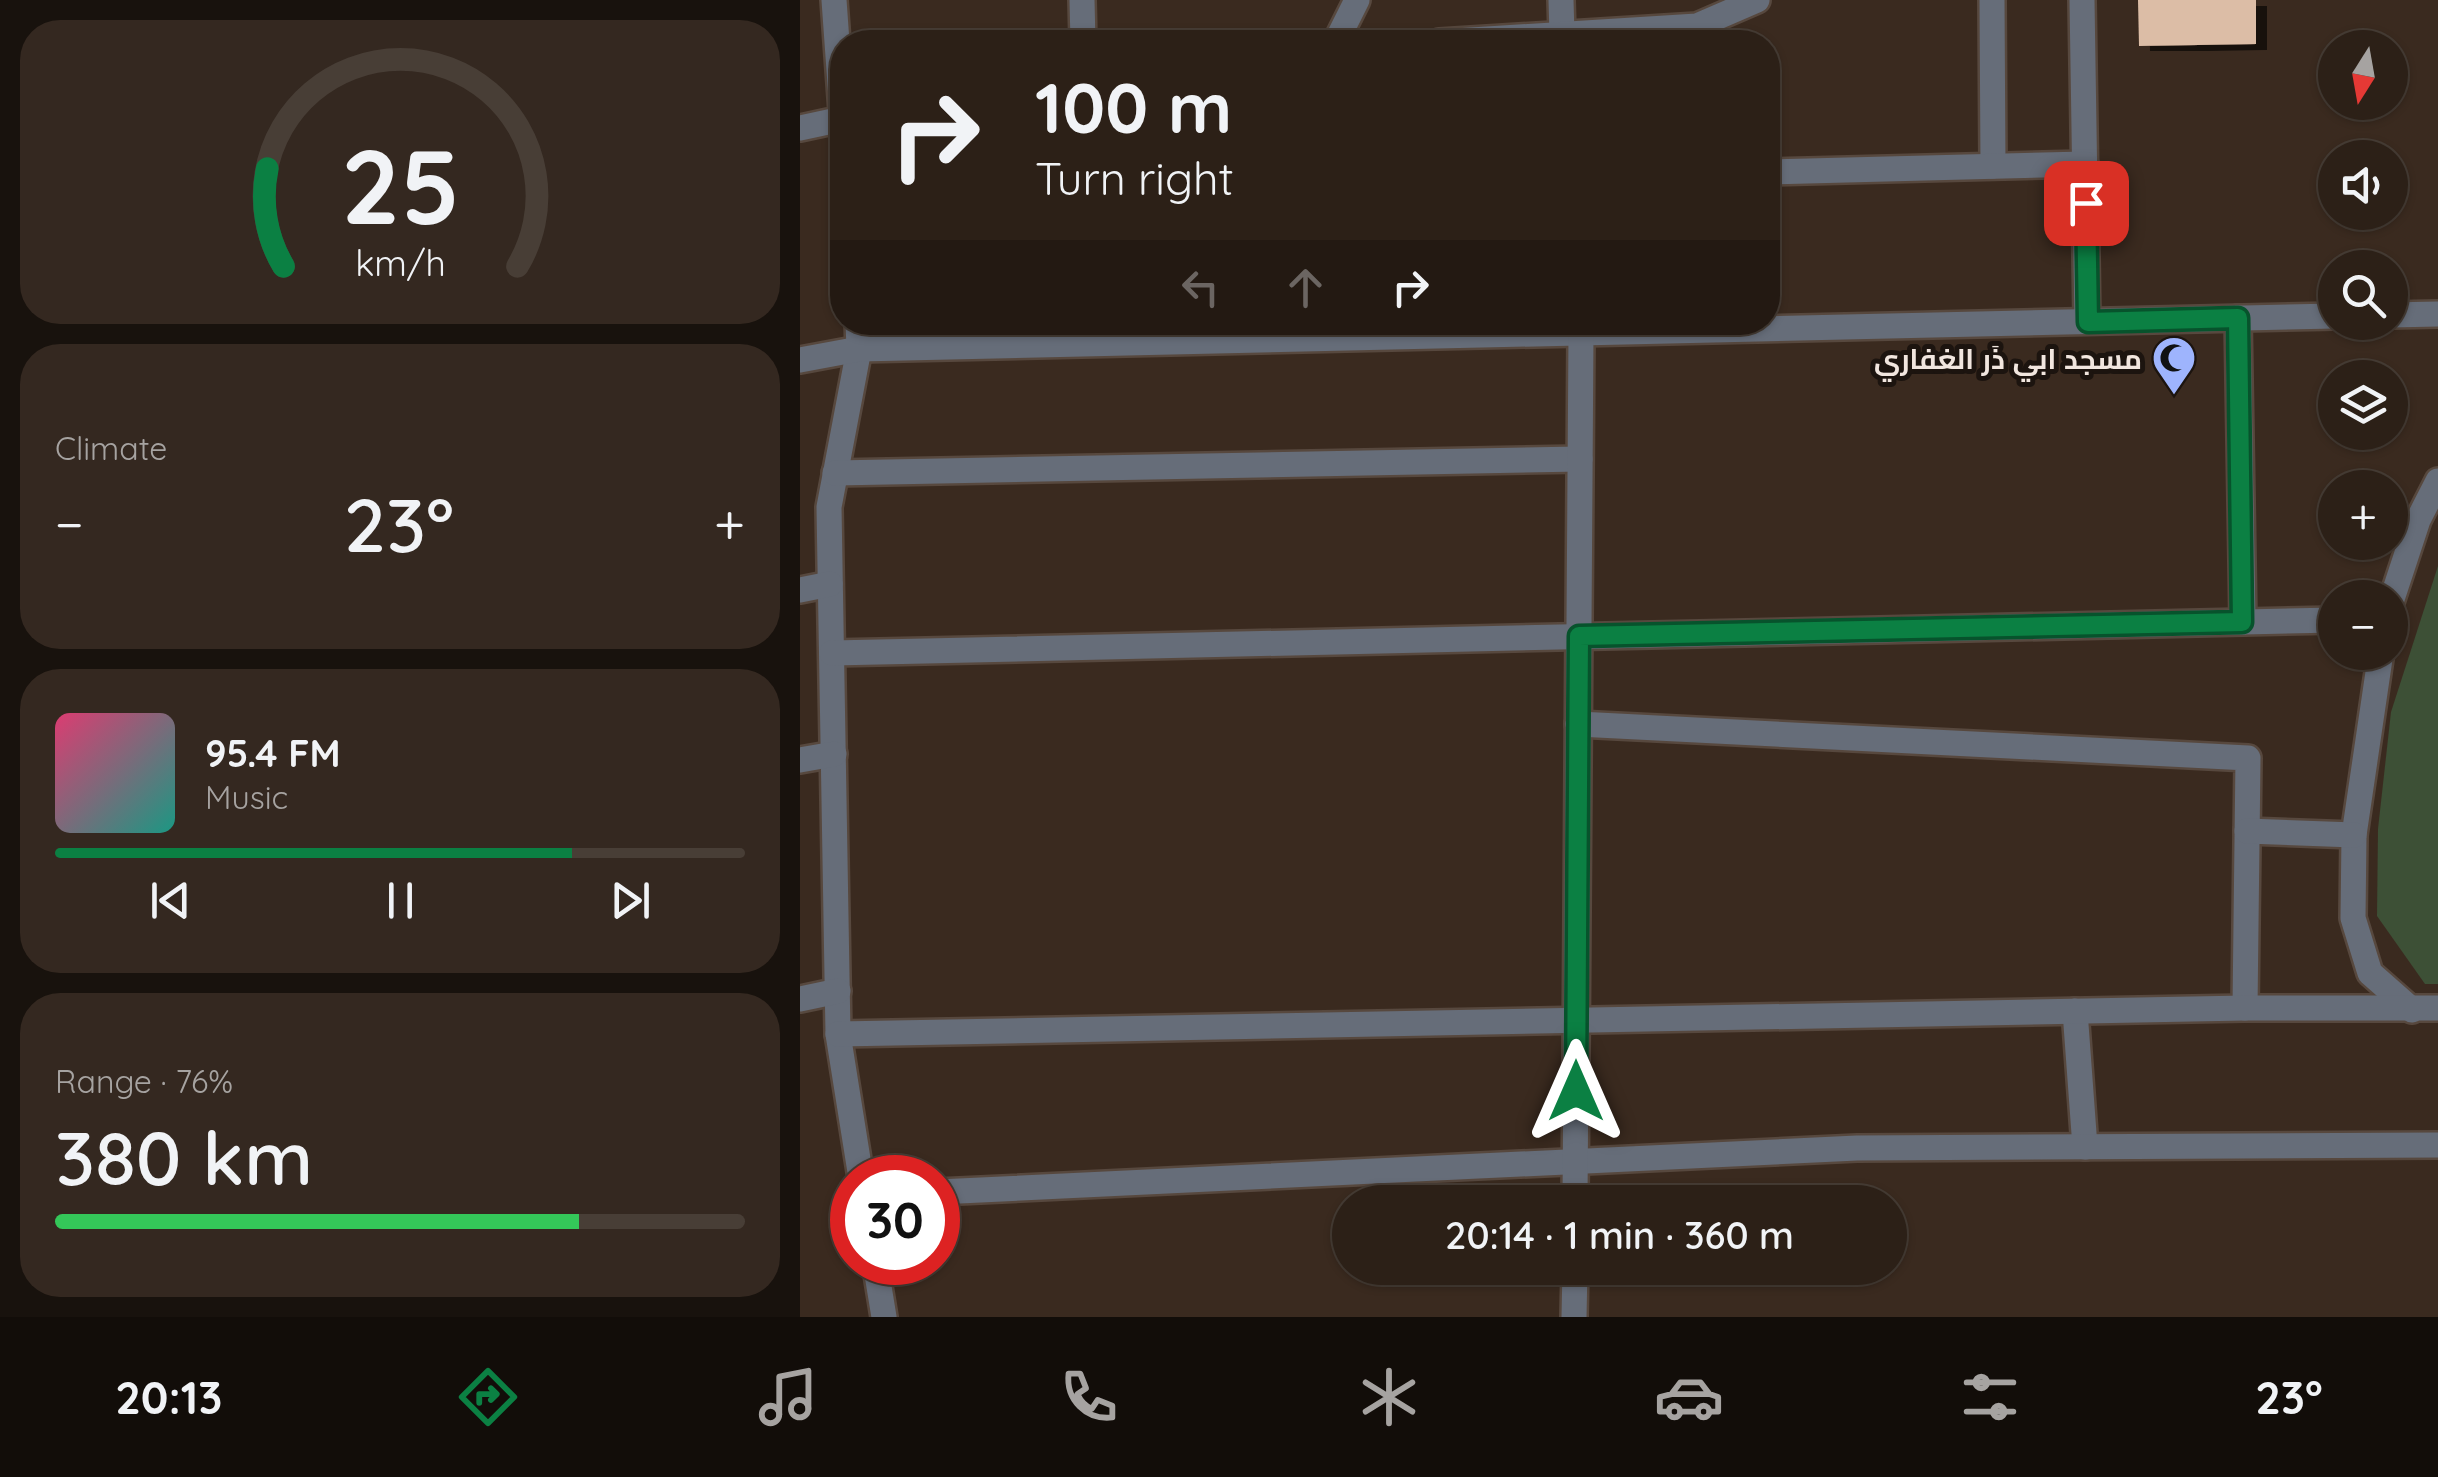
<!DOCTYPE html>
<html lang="en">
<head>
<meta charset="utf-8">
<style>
  body { margin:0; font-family:Quicksand,Cairo,sans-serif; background:#342820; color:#f1f3f6; height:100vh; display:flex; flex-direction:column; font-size:38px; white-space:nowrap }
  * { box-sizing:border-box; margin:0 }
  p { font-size:32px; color:#a6a3a1 }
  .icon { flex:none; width:55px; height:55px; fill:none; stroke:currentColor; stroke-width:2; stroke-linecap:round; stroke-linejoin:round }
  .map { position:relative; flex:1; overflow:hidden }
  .details { display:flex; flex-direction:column; gap:20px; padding:20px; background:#18120d; width:800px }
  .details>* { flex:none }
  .hud { position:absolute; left:30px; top:30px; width:950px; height:305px; border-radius:40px; box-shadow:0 2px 8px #0004,0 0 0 2px #483e36; background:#2c2017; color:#f1f3f6; overflow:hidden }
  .needle { width:65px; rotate:191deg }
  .tools { position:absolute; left:1518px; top:30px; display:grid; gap:20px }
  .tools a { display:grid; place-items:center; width:90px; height:90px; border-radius:50%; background:#2c2017; box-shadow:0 2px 8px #0004,0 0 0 2px #483e36; font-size:50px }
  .speed { position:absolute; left:30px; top:1155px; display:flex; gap:20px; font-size:50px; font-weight:700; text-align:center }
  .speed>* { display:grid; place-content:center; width:130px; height:130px; border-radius:50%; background:#2c2017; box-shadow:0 2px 8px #0004,0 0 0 2px #483e36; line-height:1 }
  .speed .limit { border:15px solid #d22; background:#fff; color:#111 }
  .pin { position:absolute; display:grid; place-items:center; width:85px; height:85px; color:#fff; margin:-42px; border-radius:20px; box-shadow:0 5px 15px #0006 }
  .me { position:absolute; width:110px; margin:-55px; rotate:0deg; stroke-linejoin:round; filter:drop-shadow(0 0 8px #0008) }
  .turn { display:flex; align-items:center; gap:35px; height:210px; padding:0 40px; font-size:45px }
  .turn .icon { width:130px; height:130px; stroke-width:2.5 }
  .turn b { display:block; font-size:70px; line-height:85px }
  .lanes { display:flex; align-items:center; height:95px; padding:0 40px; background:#0003; justify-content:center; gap:50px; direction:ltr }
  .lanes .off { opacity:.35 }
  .big { font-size:75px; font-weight:600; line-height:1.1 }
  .details .card { flex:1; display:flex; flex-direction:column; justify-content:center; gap:15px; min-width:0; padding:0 35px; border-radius:40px; background:#342820 }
  .details .dial { align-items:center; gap:0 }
  .dial svg { height:260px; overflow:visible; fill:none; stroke:#483e36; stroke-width:7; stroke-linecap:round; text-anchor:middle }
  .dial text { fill:#f1f3f6; stroke:none }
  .song { display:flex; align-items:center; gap:30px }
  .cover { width:120px; height:120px; border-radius:15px; background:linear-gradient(135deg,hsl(340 70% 55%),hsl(170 70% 35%)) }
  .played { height:10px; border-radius:5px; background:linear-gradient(90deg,#0b8043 75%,#483e36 75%) }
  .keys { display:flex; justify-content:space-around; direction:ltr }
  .heat { display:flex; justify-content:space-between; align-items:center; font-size:55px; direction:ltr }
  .charge { height:15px; border-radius:8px; background:linear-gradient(90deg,#34c759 76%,#483e36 0) }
  .trip { position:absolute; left:532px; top:1185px; width:575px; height:100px; border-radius:50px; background:#2c2017; box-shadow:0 2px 8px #0004,0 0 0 2px #483e36; font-weight:600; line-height:100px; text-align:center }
  .tab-bar { display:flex; height:160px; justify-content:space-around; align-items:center; background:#120d09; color:#a6a3a1 }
  .tab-bar .icon { width:70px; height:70px }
  .tab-bar .current { color:#0b8043 }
  .tab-bar b { font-size:45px; color:#f1f3f6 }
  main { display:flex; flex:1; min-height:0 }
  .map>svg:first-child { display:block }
  .green { fill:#3d5036 }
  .building { fill:#dcbda6; filter:url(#shadow) }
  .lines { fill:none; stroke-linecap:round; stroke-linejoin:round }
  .minor-casing { stroke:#57483e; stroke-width:30 }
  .minor { stroke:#666d79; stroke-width:25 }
  .route-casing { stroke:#07532c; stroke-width:25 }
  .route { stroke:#0b8043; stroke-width:18 }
  .labels { text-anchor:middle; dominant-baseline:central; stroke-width:10; stroke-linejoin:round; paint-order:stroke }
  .poi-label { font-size:28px; font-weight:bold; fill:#f1e6df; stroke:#1c140f; text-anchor:end }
</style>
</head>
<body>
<main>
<section class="details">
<div class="card dial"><svg viewBox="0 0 100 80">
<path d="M14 69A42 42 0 1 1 86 69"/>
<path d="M14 69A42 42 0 0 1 9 39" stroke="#0b8043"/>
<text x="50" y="56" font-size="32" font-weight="700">25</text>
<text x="50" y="72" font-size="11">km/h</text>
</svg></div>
<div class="card"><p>Climate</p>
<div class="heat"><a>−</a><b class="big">23°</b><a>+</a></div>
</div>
<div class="card">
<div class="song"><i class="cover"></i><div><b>95.4 FM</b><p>Music</p></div></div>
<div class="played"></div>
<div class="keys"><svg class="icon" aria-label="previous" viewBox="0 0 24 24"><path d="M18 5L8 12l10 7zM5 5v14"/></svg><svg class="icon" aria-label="pause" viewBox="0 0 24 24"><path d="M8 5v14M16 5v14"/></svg><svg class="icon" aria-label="next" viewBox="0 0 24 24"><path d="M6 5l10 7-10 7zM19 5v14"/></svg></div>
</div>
<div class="card"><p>Range · 76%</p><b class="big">380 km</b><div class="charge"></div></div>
</section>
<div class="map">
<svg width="1638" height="1317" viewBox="0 0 1638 1317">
  <defs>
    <filter id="shadow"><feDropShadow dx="11" dy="6" stdDeviation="0" flood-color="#0009"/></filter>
  </defs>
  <rect width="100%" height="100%" fill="#3a2a1f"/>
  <!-- green -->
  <path class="green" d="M1638 566V984H1625L1577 916 1578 829 1591 712Z"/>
  <!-- building -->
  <path class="building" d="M1338 0H1456V44L1339 46Z"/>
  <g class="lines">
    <defs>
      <g id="minor">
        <path d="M34 0 42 112"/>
        <path d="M282 0 283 42"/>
        <path d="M761 0 762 35"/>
        <path d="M1192 0 1193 166"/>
        <path d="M1282 0 1287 321"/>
        <path d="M536 42 557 0"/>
        <path d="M639 42 897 26 957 0"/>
        <path d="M0 128 42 119"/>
        <path d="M968 172 1285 164"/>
        <path d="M1590 315 1638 314"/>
        <path d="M1438 318 1443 622"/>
        <path d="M58 322 59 349 29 507 38 1034 61 1178"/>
        <path d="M0 360 59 349 1535 316"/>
        <path d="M35 473 780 459"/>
        <path d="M0 590 30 584"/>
        <path d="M1590 605 1618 520 1638 481"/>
        <path d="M1581 652 1554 835 1553 918 1570 973 1612 1010"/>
        <path d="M32 653 1535 620"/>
        <path d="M778 724 1448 758 1445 1008"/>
        <path d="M0 760 34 754"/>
        <path d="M1447 831 1554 835"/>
        <path d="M0 999 38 991"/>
        <path d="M1275 1011 1285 1147"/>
        <path d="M38 1034 1445 1008H1638"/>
        <path d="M138 1192 1057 1148 1638 1145"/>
        <path d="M775 1202 781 333"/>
        <path d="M75 1262 84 1317"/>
        <path d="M774 1317 775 1268"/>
      </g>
    </defs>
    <!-- minor casing -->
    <use href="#minor" class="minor-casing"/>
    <!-- minor -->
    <use href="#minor" class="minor"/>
  </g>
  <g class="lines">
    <defs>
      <path id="route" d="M776 1091 779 636 1442 622 1438 318 1288 322 1286 203"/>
    </defs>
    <!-- route casing -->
    <use href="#route" class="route-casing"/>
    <!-- route -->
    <use href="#route" class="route"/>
  </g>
  <!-- icons -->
  <defs>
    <symbol id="mosque-pin" viewBox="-11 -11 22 30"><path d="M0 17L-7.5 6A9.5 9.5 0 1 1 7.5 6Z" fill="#9eb4fd" stroke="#1c140f"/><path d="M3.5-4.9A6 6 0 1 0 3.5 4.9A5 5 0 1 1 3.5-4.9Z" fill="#111"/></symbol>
  </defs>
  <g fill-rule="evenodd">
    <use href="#mosque-pin" x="1349" y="333" width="50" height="68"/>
  </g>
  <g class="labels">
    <!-- poi labels -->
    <g class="poi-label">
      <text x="1342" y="358">مسجد ابي ذَر الغفاري</text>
    </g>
  </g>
</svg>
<div class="tools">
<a><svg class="needle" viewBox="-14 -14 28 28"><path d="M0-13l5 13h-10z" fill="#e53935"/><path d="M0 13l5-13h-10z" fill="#a6a3a1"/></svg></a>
<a><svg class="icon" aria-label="sound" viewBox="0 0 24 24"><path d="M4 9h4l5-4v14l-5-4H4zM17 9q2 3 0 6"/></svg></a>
<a><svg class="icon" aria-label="search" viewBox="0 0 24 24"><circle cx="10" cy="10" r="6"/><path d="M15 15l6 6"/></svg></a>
<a><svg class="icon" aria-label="layers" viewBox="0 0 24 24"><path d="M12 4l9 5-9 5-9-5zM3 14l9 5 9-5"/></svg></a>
<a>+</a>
<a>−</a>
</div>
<div class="speed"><div class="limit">30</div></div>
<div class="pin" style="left:1286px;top:203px;background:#d93025"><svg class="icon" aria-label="arrive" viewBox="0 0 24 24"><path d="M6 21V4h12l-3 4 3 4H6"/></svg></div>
<svg class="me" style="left:776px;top:1091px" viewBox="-20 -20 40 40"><path d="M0-17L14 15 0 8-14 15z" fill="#0b8043" stroke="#fff" stroke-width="4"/></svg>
<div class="trip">20:14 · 1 min · 360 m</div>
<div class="hud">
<div class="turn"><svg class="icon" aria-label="right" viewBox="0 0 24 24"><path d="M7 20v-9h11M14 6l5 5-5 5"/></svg><div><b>100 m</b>Turn right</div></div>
<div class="lanes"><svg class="icon off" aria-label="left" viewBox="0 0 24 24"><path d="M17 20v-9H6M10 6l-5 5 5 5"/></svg><svg class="icon off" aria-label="ahead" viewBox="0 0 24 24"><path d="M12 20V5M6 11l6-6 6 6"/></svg><svg class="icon" aria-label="right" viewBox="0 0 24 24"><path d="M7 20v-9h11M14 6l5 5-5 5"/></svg></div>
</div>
</div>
</main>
<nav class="tab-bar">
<b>20:13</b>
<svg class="icon current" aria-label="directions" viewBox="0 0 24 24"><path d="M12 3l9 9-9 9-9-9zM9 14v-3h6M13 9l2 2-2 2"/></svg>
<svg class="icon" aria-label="music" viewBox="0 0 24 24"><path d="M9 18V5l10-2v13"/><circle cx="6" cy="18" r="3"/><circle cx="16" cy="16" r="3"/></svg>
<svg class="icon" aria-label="phone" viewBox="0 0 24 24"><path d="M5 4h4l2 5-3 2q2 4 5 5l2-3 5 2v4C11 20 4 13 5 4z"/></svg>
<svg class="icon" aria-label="climate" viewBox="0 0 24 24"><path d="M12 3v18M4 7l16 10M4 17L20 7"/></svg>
<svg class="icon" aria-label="car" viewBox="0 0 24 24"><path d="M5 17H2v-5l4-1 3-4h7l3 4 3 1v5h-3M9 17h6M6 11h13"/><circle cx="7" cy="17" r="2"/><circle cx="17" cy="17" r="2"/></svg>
<svg class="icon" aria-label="filters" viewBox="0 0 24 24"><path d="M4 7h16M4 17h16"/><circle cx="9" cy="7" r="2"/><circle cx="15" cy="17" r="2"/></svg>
<b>23°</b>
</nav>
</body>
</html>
